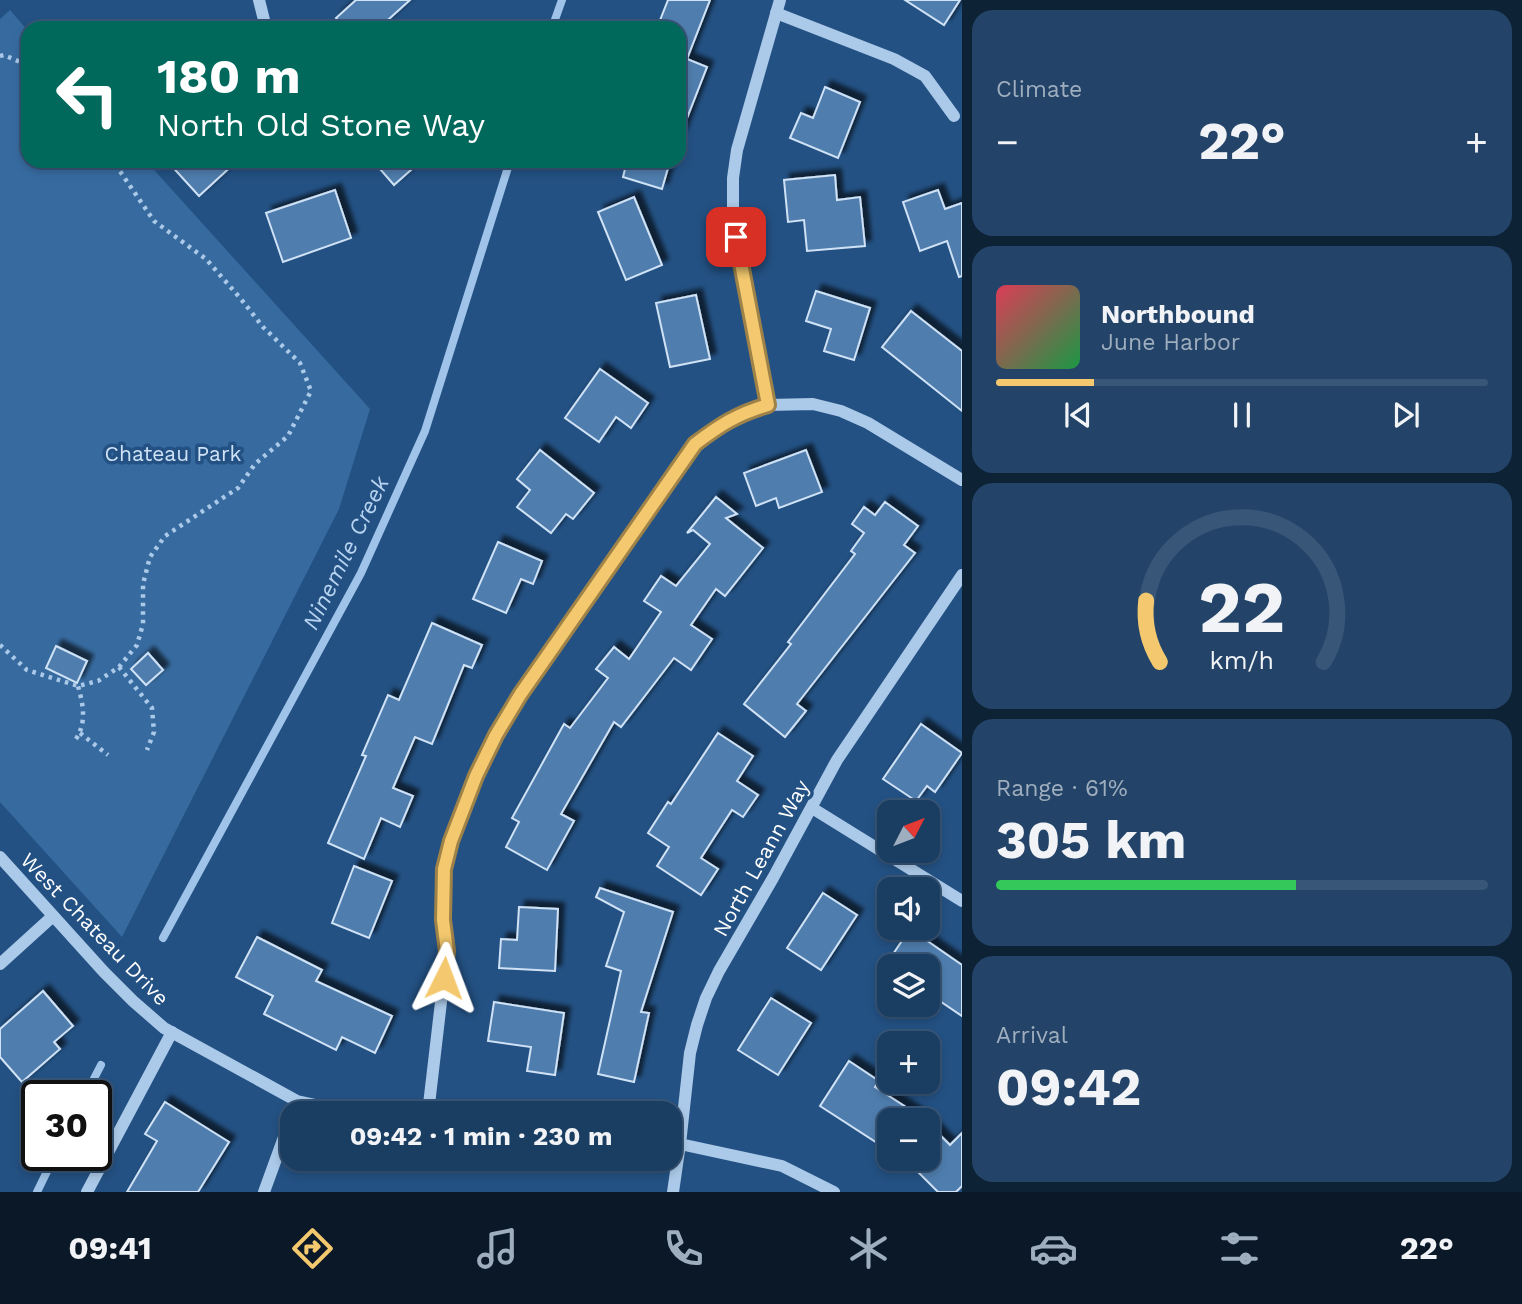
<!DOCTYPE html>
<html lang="en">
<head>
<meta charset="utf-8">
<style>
  body { margin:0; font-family:"Work Sans",sans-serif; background:#234468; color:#f1f3f6; height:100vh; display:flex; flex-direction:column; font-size:26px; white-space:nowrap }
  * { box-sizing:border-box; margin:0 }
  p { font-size:23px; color:#9faebe }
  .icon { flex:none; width:38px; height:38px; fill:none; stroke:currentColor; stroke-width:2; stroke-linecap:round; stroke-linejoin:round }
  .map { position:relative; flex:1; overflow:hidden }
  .drawer { display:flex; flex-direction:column; gap:10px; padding:10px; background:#0e2236; width:560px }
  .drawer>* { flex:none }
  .hud { position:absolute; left:21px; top:21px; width:665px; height:147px; border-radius:21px; box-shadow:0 4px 10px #0003,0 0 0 2px #385677; background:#00695c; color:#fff; overflow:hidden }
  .needle { width:46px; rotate:48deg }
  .buttons { position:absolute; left:877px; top:800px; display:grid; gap:14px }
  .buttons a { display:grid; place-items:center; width:63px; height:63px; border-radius:14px; background:#1a3d62; box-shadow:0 4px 10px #0003,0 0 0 2px #385677; font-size:35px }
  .speed { position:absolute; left:21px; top:1080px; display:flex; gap:14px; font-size:35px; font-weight:700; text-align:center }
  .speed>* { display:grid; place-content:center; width:91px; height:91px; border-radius:50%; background:#1a3d62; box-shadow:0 4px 10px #0003,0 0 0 2px #385677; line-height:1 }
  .speed .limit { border:4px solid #111; border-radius:10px; background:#fff; color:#111 }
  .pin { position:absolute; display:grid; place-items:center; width:60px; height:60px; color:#fff; margin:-30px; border-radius:14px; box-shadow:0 4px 10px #0006 }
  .me { position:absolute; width:77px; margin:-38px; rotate:3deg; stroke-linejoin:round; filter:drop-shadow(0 0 5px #0008) }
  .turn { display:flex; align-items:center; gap:24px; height:147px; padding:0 21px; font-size:32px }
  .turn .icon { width:91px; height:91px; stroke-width:2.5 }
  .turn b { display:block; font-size:49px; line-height:60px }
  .big { font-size:52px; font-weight:700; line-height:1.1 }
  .drawer .card { flex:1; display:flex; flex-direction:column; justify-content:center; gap:10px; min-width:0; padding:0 24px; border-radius:21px; background:#234468 }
  .drawer .dial { align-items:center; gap:0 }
  .dial svg { height:182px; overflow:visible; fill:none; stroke:#385677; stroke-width:7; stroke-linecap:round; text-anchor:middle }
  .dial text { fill:#f1f3f6; stroke:none }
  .song { display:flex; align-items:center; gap:21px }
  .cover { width:84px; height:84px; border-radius:10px; background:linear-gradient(135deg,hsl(350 70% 55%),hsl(140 70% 35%)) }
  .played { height:7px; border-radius:4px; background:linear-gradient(90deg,#f3c86e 20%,#385677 20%) }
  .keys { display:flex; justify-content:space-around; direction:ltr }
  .heat { display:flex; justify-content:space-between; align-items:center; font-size:38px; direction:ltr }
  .charge { height:10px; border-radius:5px; background:linear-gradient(90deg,#34c759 61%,#385677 0) }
  .trip { position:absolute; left:280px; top:1101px; width:402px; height:70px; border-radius:21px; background:#1a3d62; box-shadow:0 4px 10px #0003,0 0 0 2px #385677; font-weight:700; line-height:70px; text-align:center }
  .menu { display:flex; height:112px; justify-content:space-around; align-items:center; background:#0a1827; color:#9faebe }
  .menu .icon { width:49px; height:49px }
  .menu .active { color:#f3c86e }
  .menu b { font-size:32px; color:#f1f3f6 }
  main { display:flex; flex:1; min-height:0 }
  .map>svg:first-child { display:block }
  .green { fill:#376ba0 }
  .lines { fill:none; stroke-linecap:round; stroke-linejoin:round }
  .stream { stroke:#a0c4e9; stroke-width:8 }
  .building { fill:#507dad; stroke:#cfe2f6; stroke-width:2; filter:url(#shadow) }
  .path { stroke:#abc9e8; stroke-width:4.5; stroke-dasharray:3.5 5; stroke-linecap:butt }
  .minor { stroke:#abc9e8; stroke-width:12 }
  .route-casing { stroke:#9e8248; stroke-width:18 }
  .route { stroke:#f3c86e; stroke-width:12 }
  .labels { text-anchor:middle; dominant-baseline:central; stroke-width:7; stroke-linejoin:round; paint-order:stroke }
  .park-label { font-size:21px; fill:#cfe2f6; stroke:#235183 }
  .street-label { font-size:21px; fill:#fff; stroke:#235183 }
  .water-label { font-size:23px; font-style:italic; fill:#b7d3f0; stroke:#235183 }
</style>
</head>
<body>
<main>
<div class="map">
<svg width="962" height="1192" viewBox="0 0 962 1192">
  <defs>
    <filter id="shadow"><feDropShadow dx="6" dy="-6" stdDeviation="2" flood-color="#0009"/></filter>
  </defs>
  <rect width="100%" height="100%" fill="#235183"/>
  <!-- green -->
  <path class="green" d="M10 10 28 31V161H146L370 409 339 509 122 937 0 802V19Z"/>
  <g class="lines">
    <!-- stream -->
    <g class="stream">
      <path d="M552 28 562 0"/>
      <path d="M163 938 361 573 425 431 510 161"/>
      <path d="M85 1096 101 1065"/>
      <path d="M37 1192 55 1155"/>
    </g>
  </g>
  <!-- building -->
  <g class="building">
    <path d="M356 0H410L379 28H345L336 18Z"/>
    <path d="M668 0H710L687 59 707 67 680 136 679 135V28H657Z"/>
    <path d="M905 0H960L944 25Z"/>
    <path d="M825 87 860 102 838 158 790 138 801 113 813 118Z"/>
    <path d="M167 161H237L199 196Z"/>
    <path d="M373 161H421L394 185Z"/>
    <path d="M627 161H670L662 189 623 177Z"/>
    <path d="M835 175 837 200 860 197 865 246 807 251 804 220 788 222 784 180Z"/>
    <path d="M335 190 351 238 283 262 266 213Z"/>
    <path d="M938 190 945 209 962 203V276L959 277 947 241 920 251 903 202Z"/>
    <path d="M634 197 662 265 626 280 598 212Z"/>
    <path d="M816 291 870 308 854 360 824 351 831 329 806 321Z"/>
    <path d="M696 295 710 359 670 367 656 303Z"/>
    <path d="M911 311 962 351V411L882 347Z"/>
    <path d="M600 369 648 403 631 428 616 417 599 442 565 418Z"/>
    <path d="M540 450 594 493 573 519 566 514 551 533 517 507 530 490 517 479Z"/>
    <path d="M806 450 822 492 779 508 776 498 756 506 744 473Z"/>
    <path d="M716 497 737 514 726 518 763 548 725 596 716 589 691 625 712 639 691 670 674 658 621 727 614 722 561 814 574 821 547 870 506 847 519 822 512 818 564 724 570 728 608 678 596 669 614 647 629 659 661 612 644 601 661 576 676 586 710 544 693 530 687 533Z"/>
    <path d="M885 502 918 526 904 545 915 553 797 704 806 711 785 737 744 704 791 644 788 642 855 554 851 551 864 533 852 524 864 507 875 515Z"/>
    <path d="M498 542 542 561 533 584 521 579 506 613 473 599Z"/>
    <path d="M432 623 482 645 472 668 464 665 432 744 415 737 393 788 413 796 400 827 381 818 364 859 328 843 366 756 362 755 388 695 399 700Z"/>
    <path d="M56 646 87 661 77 683 46 668Z"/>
    <path d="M148 653 163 670 146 685 131 669Z"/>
    <path d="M921 724 962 753 935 792 927 786 916 801 883 779Z"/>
    <path d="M718 733 753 756 737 781 758 795 743 817 732 810 701 858 718 869 701 895 657 866 669 847 648 833 668 802 671 804Z"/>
    <path d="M354 866 392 881 369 938 332 923Z"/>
    <path d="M600 888 673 912 641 1012 649 1013 634 1082 598 1074 621 971 606 966 624 912 596 897Z"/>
    <path d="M823 893 857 915 821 970 787 948Z"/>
    <path d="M519 907 558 909 555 971 499 968 501 939 517 940Z"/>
    <path d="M910 929 962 965V1016L928 993V966H885Z"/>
    <path d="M257 937 322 970 316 981 392 1016 375 1053 342 1037 336 1050 264 1014 273 996 236 977Z"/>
    <path d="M43 991 73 1026 54 1042 60 1049 22 1082 0 1057V1029Z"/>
    <path d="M771 998 811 1023 778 1075 738 1050Z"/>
    <path d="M494 1002 564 1013 555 1075 527 1071 531 1047 488 1041Z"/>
    <path d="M849 1061 879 1081 875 1087 926 1120H889V1135L882 1146 820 1106Z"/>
    <path d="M165 1102 229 1142 198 1192H127L157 1141 145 1134Z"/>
    <path d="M928 1123 950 1145 962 1133V1186L956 1192H938L904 1158H928Z"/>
  </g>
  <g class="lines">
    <!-- path -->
    <g class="path">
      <path d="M0 56 4 55 25 64 28 68"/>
      <path d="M0 645 27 670 78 686 98 681 119 667 137 645 143 624V584L150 557 165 536 238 488 255 464 288 436 311 391 300 363 263 327 241 299 206 259 154 221 113 161"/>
      <path d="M119 667 152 708 154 732 147 750"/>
      <path d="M80 733 108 755"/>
      <path d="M76 739C87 722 83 704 78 686"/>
    </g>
    <!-- minor -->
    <g class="minor">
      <path d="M259 0 266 28"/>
      <path d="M776 13 894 59 925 76 954 116"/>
      <path d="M768 405 736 237 733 208V178L737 150 780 0"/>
      <path d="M812 808 962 901"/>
      <path d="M0 857 104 972 133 1001 164 1028 297 1101 353 1113"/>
      <path d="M0 964 53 916"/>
      <path d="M428 1113 447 951 443 920 444 869 451 841 476 776 497 735 521 695 695 444 721 424 754 409 768 405 813 404 841 411 868 423 962 480"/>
      <path d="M670 1143 680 1144 782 1166 834 1192"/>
      <path d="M87 1192 172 1032"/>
      <path d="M264 1192 292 1115"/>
      <path d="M673 1192 680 1144 690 1053 697 1025 706 998 719 971 773 878 837 760 962 575"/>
    </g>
  </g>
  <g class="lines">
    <defs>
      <path id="route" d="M444 978 447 951 443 920 444 869 451 841 476 776 496 735 520 695 695 444C720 425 737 414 768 405L736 237"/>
    </defs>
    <!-- route casing -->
    <use href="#route" class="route-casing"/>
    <!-- route -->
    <use href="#route" class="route"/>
  </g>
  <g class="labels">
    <!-- park labels -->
    <g class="park-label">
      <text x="173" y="453">Chateau Park</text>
    </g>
    <!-- street labels -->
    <g class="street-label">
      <text transform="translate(761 858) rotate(-61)">North Leann Way</text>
      <text transform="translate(95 929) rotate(46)">West Chateau Drive</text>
    </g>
    <!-- water labels -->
    <g class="water-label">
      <text transform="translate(346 553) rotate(-64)">Ninemile Creek</text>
    </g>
  </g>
</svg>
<div class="buttons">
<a><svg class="needle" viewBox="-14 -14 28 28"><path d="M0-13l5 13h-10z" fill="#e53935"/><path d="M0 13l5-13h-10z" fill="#9faebe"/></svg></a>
<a><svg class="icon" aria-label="sound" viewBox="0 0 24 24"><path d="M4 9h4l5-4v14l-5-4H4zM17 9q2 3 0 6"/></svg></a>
<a><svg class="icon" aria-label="layers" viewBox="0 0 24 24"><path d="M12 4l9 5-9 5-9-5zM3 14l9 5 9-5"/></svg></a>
<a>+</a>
<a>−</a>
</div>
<div class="speed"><div class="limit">30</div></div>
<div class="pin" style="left:736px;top:237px;background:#d93025"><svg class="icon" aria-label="arrive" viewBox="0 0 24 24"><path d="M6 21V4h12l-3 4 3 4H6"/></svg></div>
<svg class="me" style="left:444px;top:978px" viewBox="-20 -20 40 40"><path d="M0-17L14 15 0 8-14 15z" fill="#f3c86e" stroke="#fff" stroke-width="4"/></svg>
<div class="trip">09:42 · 1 min · 230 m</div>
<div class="hud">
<div class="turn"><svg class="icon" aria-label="left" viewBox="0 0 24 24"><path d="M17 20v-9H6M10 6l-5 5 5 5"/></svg><div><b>180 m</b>North Old Stone Way</div></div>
</div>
</div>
<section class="drawer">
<div class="card"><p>Climate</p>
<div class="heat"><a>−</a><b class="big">22°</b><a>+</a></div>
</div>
<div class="card">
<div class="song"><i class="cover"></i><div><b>Northbound</b><p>June Harbor</p></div></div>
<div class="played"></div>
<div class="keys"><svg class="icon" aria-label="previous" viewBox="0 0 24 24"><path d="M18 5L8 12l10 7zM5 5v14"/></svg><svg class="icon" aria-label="pause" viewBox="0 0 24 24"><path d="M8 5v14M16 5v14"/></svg><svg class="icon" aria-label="next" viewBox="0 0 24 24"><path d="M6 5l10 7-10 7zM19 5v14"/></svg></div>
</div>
<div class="card dial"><svg viewBox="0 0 100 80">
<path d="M14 69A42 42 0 1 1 86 69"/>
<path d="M14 69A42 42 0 0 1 8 42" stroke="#f3c86e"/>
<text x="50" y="56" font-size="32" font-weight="700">22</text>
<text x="50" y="72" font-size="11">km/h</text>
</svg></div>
<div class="card"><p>Range · 61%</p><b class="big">305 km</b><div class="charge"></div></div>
<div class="card"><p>Arrival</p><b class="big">09:42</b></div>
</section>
</main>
<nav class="menu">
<b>09:41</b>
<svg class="icon active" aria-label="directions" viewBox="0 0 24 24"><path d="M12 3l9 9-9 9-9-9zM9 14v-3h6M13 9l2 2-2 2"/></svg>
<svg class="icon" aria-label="music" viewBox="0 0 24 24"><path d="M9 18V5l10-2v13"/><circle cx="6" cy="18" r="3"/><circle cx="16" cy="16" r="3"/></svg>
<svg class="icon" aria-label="phone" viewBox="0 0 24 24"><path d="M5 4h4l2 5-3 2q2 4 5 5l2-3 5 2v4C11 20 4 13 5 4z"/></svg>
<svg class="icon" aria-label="climate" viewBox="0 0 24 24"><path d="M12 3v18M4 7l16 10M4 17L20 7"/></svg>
<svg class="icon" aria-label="car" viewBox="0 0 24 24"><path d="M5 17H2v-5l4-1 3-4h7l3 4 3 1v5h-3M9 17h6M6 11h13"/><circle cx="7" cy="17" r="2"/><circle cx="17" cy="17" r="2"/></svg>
<svg class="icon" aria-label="filters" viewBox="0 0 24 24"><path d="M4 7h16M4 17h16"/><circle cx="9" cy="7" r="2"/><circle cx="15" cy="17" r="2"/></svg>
<b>22°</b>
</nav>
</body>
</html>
